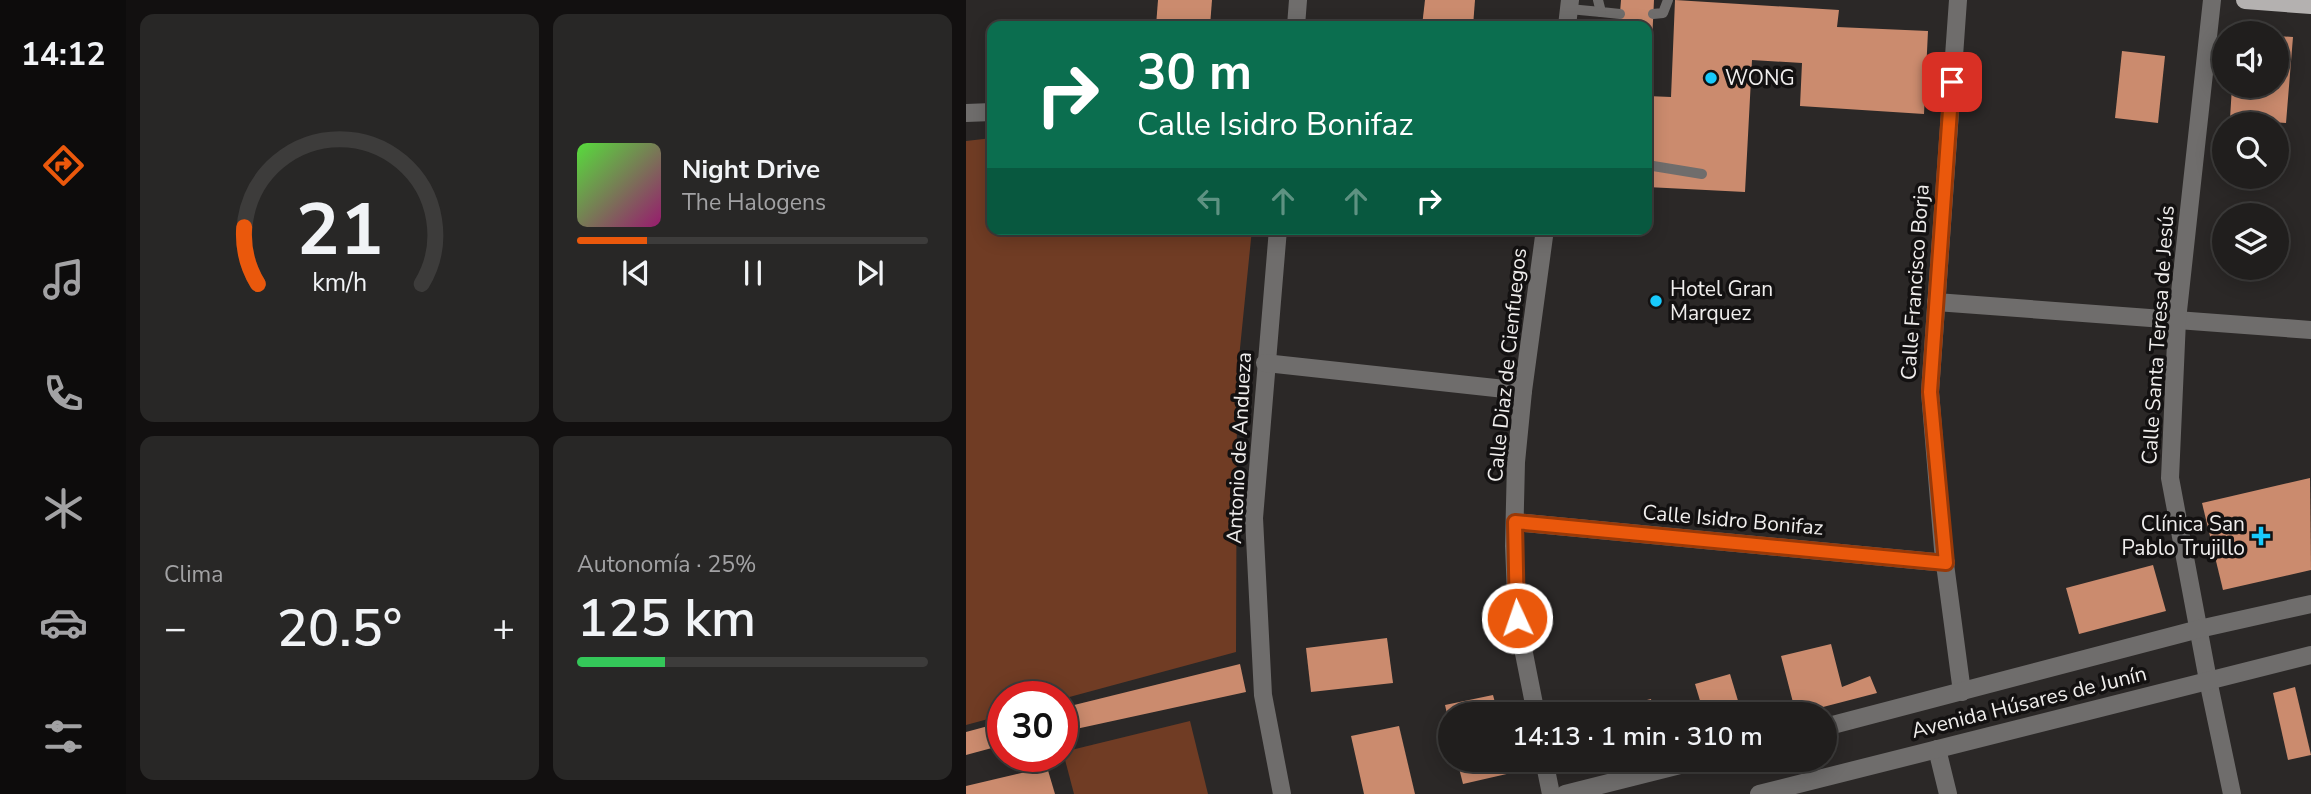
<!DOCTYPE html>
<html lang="es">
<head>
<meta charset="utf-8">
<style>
  body { margin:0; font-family:"Nunito Sans",sans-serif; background:#282726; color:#f1f3f6; height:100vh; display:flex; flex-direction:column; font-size:26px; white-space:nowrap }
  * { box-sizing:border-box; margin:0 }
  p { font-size:23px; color:#a2a2a4 }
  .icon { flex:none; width:38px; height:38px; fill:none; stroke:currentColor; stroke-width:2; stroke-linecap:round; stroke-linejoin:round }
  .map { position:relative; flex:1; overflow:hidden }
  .sheet { display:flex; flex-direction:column; gap:14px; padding:14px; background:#121010; width:840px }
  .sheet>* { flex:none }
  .banner { position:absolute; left:21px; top:21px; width:665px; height:214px; border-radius:14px; box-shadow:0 4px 18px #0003,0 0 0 2px #3d3c3b; background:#0b6e4f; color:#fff; overflow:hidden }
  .fabs { position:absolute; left:1246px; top:21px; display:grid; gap:14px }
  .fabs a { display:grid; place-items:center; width:77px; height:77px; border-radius:50%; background:#201e1d; box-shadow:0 4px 18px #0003,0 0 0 2px #3d3c3b; font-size:35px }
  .speed { position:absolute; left:21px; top:681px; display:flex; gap:14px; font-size:35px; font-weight:700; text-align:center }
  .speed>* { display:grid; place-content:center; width:91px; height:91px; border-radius:50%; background:#201e1d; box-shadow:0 4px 18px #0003,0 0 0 2px #3d3c3b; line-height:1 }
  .speed .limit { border:10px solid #d22; background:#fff; color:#111 }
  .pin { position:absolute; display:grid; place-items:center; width:60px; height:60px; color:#fff; margin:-30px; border-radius:14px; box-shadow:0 4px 10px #0006 }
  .me { position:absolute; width:77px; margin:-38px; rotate:357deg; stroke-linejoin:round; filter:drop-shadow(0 0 5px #0008) }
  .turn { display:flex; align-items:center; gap:24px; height:147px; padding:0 35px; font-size:32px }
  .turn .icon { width:91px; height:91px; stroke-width:2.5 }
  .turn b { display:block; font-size:49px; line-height:60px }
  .lanes { display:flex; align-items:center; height:66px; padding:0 35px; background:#0003; justify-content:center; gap:35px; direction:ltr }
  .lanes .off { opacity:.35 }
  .big { font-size:52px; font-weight:600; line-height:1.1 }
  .sheet .widget { flex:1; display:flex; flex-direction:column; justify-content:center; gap:10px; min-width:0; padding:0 24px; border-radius:14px; background:#282726 }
  .sheet .dial { align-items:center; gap:0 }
  .dial svg { height:182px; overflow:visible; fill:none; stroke:#3d3c3b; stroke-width:7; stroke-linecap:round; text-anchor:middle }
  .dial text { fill:#f1f3f6; stroke:none }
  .song { display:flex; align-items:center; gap:21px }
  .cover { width:84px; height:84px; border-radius:10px; background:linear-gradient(135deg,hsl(110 70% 55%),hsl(320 70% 35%)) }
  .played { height:7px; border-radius:4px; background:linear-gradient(90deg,#ea580c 20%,#3d3c3b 20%) }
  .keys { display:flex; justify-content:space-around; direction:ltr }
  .heat { display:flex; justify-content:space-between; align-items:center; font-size:38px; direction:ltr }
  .charge { height:10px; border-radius:5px; background:linear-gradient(90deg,#34c759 25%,#3d3c3b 0) }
  .sheet .tiles { flex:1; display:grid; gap:14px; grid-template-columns:repeat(2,1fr) }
  .trip { position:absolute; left:472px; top:702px; width:399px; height:70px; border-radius:35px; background:#201e1d; box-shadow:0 4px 18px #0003,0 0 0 2px #3d3c3b; font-weight:600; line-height:70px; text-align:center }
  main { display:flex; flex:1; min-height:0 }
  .tabs { display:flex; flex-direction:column; width:126px; justify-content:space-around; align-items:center; background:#0d0c0c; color:#a2a2a4 }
  .tabs .icon { width:49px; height:49px }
  .tabs .on { color:#ea580c }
  .tabs b { font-size:32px; color:#f1f3f6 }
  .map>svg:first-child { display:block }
  .green { fill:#703c24 }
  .building { fill:#cb8b6e }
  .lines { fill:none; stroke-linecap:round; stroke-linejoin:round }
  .service { stroke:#6f6d6c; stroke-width:10 }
  .minor { stroke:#6f6d6c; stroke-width:18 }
  .tertiary { stroke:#6f6d6c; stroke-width:18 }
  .primary { stroke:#b4b1b0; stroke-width:18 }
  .route-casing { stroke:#983908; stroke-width:18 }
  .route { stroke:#ea580c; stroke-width:12 }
  .poi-dot { fill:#18cafc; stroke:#131111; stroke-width:2.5 }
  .labels { text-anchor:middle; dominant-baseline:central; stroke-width:7; stroke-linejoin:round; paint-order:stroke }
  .poi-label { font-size:21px; fill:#f0eeed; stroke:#131111; text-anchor:start }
  .street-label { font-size:21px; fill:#f0eeed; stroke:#131111 }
</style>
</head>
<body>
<main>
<nav class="tabs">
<b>14:12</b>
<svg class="icon on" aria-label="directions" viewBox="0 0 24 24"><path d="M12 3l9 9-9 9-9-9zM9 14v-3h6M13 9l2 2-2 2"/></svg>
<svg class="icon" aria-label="music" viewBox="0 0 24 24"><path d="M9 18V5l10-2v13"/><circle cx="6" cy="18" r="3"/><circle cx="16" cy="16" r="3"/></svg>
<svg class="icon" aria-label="phone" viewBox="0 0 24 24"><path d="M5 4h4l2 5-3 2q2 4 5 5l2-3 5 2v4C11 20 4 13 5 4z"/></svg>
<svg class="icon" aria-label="climate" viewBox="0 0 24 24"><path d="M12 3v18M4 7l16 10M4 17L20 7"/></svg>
<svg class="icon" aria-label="car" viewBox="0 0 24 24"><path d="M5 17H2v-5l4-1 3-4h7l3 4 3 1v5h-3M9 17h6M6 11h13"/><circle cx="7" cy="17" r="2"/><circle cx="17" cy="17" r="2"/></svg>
<svg class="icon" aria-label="filters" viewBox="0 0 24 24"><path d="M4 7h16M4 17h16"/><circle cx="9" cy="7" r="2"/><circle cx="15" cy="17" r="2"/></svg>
</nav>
<section class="sheet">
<div class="tiles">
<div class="widget dial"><svg viewBox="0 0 100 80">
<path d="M14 69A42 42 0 1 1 86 69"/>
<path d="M14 69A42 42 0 0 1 8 44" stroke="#ea580c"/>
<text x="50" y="56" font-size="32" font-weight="700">21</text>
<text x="50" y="72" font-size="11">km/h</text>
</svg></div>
<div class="widget">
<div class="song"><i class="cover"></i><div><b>Night Drive</b><p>The Halogens</p></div></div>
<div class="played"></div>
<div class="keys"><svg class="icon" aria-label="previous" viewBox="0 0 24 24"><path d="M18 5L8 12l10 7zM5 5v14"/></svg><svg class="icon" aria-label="pause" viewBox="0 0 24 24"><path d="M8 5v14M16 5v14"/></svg><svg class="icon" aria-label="next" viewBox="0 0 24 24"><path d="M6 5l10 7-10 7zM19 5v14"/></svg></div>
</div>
<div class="widget"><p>Clima</p>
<div class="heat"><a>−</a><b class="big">20.5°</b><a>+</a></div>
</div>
<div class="widget"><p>Autonomía · 25%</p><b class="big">125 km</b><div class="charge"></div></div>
</div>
</section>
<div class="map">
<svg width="1345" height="794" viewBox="0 0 1345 794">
  <rect width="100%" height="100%" fill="#2b2827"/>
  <!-- green -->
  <g class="green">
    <path d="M26 138V229H286L271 378 270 652 96 699V696H37V715L0 725V141Z"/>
    <path d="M224 721 242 794H108L97 752Z"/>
  </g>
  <!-- building -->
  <g class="building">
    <path d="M192 0H246L244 26H190Z"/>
    <path d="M459 0H509L507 26H456Z"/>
    <path d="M655 0H688L686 42H681V26H653Z"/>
    <path d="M709 0 873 10 871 27 962 31 958 114 834 106 836 63 786 60 779 192 681 187V96L705 97Z"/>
    <path d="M1311 36 1327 37 1320 123 1264 119 1266 86H1311Z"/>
    <path d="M1156 51 1199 56 1192 123 1149 118Z"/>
    <path d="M1344 478 1345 570 1257 590 1236 503Z"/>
    <path d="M1187 565 1200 611 1113 634 1100 588Z"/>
    <path d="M421 638 427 683 345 692 340 648Z"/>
    <path d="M865 644 876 687 904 676 911 693 830 714 815 656Z"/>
    <path d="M274 664 280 692 96 732V708Z"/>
    <path d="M764 674 776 714H738L729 684Z"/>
    <path d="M1329 687 1345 755 1322 760 1307 693Z"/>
    <path d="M527 695 532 714H485L484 727 479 705Z"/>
    <path d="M685 699 688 714H628V713Z"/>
    <path d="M37 722V745L0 755V732Z"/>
    <path d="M433 726 449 794H398L385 736Z"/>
    <path d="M491 760H542L545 773 497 784Z"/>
    <path d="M81 767 89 794H0V786Z"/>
  </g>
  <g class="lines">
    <!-- service -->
    <g class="service">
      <path d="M632 0 635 12 654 14"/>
      <path d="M603 9 635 12"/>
      <path d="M687 14 697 13 702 0"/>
      <path d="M681 165 736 174"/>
    </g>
    <!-- minor -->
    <g class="minor">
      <path d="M992 0 964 392 977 549 996 692"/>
      <path d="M330 26 332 0"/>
      <path d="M601 26 604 0"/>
      <path d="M0 113 26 112"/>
      <path d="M312 229 288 518 297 695 316 794"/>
      <path d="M970 302 1345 330"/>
      <path d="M299 363 557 391"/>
      <path d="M549 522 980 563"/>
      <path d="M570 714 551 618 548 546 550 462 557 391 579 229"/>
      <path d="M971 749 982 794"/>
      <path d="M578 760 585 794"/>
    </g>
    <!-- tertiary -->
    <g class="tertiary">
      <path d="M1246 0 1211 320 1204 478 1242 680 1266 794"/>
      <path d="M859 727 1233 629 1345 604"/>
      <path d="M599 794 734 760"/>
      <path d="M793 794 1345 655"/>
    </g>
    <!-- primary -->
    <path class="primary" d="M1279 0 1345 5"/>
  </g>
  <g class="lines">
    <defs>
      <path id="route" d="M551 618 549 522 980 563 964 392 986 82"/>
    </defs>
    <!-- route casing -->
    <use href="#route" class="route-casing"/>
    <!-- route -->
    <use href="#route" class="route"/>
  </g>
  <!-- markers -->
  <g class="poi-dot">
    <circle cx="745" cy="78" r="7"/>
    <circle cx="690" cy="301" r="7"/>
    <path d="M1291.5 525.5h7v7h7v7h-7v7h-7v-7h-7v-7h7z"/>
  </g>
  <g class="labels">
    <!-- poi labels -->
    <g class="poi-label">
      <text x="759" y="78">WONG</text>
      <text x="704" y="289">Hotel Gran<tspan x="704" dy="24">Marquez</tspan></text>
      <text x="1279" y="524" text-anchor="end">Clínica San<tspan x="1279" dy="24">Pablo Trujillo</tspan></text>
    </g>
    <!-- street labels -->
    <g class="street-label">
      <text transform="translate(949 282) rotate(-86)">Calle Francisco Borja</text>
      <text transform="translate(1192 335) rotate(-86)">Calle Santa Teresa de Jesús</text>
      <text transform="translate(541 365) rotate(-84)">Calle Diaz de Cienfuegos</text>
      <text transform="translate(273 448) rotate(-87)">Antonio de Andueza</text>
      <text transform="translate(767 520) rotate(5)">Calle Isidro Bonifaz</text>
      <text transform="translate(1063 702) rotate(-14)">Avenida Húsares de Junín</text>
    </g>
  </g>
</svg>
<div class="fabs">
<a><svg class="icon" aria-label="sound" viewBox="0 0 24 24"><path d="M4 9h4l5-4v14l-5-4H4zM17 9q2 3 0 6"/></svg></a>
<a><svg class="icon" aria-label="search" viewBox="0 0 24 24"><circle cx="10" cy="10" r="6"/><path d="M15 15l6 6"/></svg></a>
<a><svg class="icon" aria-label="layers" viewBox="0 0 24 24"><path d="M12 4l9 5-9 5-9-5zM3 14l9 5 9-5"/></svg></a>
</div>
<div class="speed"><div class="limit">30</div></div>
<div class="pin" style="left:986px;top:82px;background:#d93025"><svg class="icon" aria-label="arrive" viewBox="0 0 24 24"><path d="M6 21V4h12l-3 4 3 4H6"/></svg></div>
<svg class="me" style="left:551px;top:618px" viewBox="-20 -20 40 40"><circle r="17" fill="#ea580c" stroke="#fff" stroke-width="3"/><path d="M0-11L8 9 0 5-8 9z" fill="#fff"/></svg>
<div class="trip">14:13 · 1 min · 310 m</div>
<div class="banner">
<div class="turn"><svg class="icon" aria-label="right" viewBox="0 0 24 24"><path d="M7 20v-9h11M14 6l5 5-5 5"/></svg><div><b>30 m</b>Calle Isidro Bonifaz</div></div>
<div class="lanes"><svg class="icon off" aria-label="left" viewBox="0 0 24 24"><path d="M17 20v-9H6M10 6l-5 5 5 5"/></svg><svg class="icon off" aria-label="ahead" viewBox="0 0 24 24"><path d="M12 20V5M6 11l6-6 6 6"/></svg><svg class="icon off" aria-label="ahead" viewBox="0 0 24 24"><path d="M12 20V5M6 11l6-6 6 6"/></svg><svg class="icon" aria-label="right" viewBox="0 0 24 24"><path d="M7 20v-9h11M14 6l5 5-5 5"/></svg></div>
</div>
</div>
</main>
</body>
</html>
